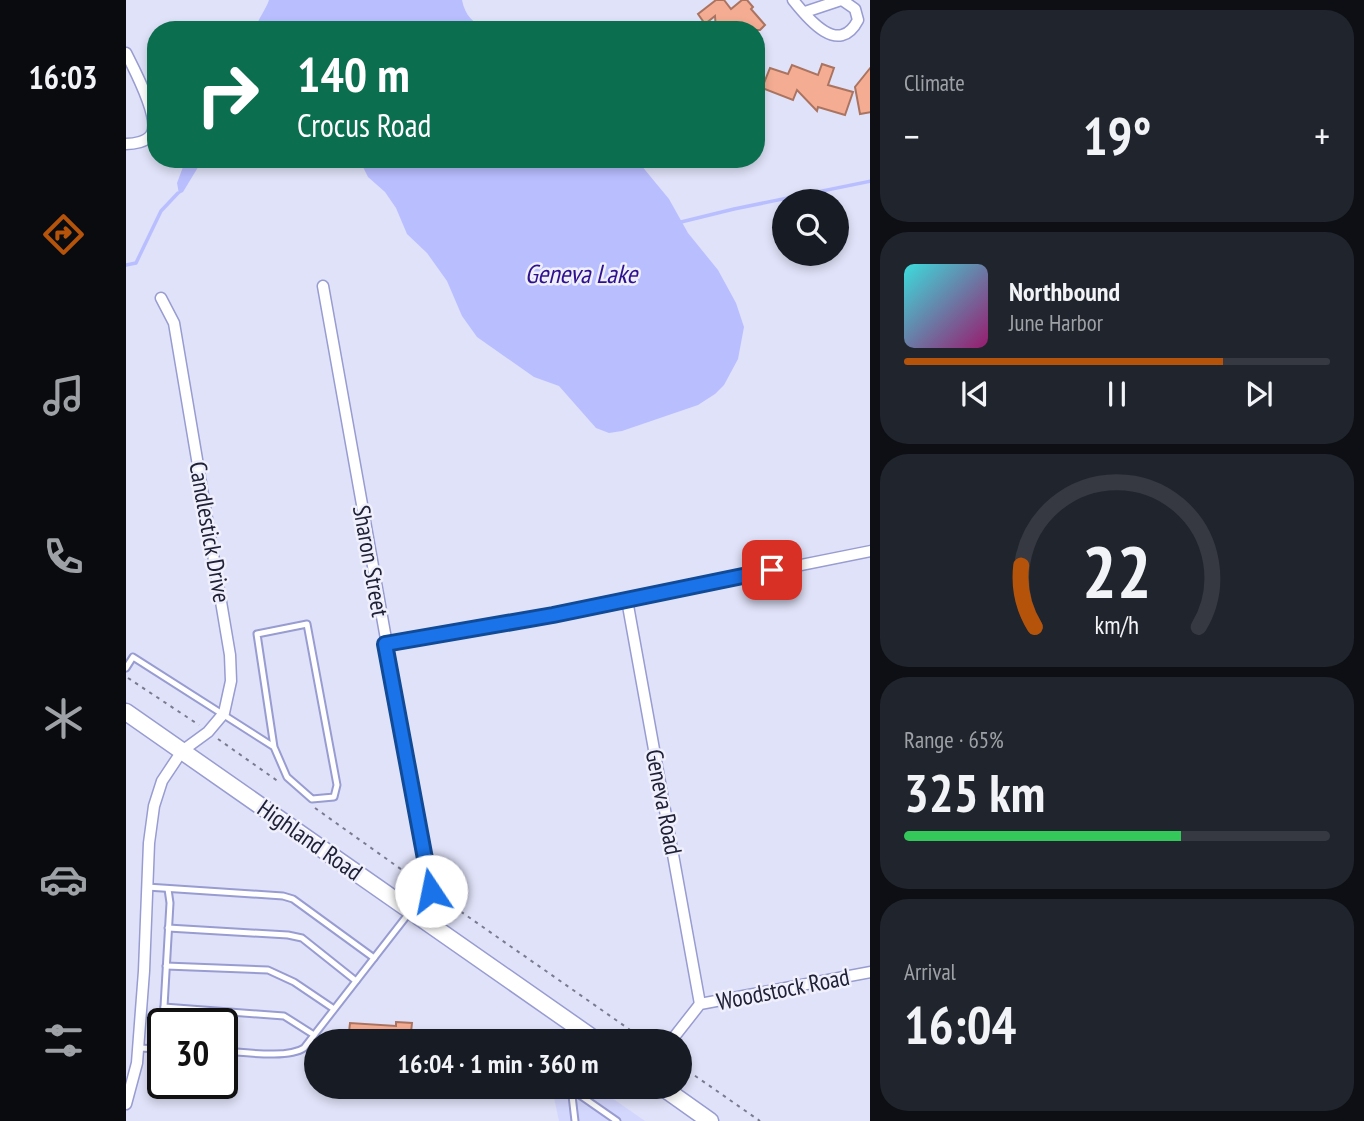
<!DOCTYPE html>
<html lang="en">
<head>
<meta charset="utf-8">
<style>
  body { margin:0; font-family:"PT Sans Narrow",sans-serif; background:#20242c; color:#f1f3f6; height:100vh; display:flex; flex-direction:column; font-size:26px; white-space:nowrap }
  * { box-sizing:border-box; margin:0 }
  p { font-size:23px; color:#9ea1a6 }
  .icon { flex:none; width:38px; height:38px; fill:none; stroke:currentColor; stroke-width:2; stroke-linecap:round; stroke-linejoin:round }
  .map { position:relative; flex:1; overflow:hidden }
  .panel { display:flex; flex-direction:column; gap:10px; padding:10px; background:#0d0f14; width:494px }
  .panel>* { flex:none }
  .top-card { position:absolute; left:21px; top:21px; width:618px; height:147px; border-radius:28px; box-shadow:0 4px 10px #0003; background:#0b6e4f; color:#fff; overflow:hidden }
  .tools { position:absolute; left:646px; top:189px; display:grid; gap:14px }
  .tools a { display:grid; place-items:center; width:77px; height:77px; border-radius:50%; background:#171b24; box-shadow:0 4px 10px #0003; font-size:35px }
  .speed { position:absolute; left:21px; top:1008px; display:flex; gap:14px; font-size:35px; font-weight:700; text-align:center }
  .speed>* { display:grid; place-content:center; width:91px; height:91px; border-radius:50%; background:#171b24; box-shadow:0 4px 10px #0003; line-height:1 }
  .speed .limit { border:4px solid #111; border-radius:10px; background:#fff; color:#111 }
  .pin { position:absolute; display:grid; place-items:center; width:60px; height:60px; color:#fff; margin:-30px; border-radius:14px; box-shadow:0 4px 10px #0006 }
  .me { position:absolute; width:77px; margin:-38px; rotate:349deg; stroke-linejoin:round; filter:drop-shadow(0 0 5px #0008) }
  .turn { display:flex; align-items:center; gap:24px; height:147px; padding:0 35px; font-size:32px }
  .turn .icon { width:91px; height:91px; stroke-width:2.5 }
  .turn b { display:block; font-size:49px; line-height:60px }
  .big { font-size:52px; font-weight:800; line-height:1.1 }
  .panel .widget { flex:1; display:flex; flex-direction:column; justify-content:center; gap:10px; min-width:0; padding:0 24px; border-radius:28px; background:#20242c }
  .panel .dial { align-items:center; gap:0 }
  .dial svg { height:182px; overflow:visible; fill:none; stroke:#363941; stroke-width:7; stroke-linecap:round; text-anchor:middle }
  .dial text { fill:#f1f3f6; stroke:none }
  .song { display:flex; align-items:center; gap:21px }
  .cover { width:84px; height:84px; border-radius:10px; background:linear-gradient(135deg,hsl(180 70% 55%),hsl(320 70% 35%)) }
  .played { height:7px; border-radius:4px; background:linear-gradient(90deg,#b45309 75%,#363941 75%) }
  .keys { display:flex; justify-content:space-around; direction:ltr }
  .heat { display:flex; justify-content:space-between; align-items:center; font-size:38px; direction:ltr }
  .charge { height:10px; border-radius:5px; background:linear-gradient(90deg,#34c759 65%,#363941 0) }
  .trip { position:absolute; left:178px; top:1029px; width:388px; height:70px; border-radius:35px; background:#171b24; box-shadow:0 4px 10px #0003; font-weight:800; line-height:70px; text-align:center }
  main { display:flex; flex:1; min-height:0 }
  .dock { display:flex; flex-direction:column; width:126px; justify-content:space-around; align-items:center; background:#090b0e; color:#9ea1a6 }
  .dock .icon { width:49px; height:49px }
  .dock .selected { color:#b45309 }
  .dock b { font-size:32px; color:#f1f3f6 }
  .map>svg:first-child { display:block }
  .built { fill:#d4d7fd }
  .water { fill:#b9beff }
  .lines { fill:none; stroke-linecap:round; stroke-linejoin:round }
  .stream { stroke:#b9beff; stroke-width:3.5 }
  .building { fill:#f4ad93; stroke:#ab7460; stroke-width:2 }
  .service-casing { stroke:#989cd0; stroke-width:9 }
  .minor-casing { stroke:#989cd0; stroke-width:13 }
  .trunk-casing { stroke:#989cd0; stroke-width:19 }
  .path { stroke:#7a7b91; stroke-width:2; stroke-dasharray:3.5 5; stroke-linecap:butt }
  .service { stroke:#fff; stroke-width:5 }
  .minor { stroke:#fff; stroke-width:10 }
  .trunk { stroke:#fff; stroke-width:16 }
  .route-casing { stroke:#114b97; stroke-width:18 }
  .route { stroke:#1a73e8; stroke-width:12 }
  .labels { text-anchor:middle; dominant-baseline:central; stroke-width:5; stroke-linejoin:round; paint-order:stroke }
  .street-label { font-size:24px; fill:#202136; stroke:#eff0fc }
  .water-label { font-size:26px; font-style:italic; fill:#2f108d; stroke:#eff0fc }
</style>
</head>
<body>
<main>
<nav class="dock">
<b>16:03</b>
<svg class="icon selected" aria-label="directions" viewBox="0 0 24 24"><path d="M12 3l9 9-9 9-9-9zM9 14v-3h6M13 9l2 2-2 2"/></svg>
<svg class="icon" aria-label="music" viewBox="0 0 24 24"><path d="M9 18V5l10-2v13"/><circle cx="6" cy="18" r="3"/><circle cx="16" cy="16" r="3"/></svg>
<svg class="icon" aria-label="phone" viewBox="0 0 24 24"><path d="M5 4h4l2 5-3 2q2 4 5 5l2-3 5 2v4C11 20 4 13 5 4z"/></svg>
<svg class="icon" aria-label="climate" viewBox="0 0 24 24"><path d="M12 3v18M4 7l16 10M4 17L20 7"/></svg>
<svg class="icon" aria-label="car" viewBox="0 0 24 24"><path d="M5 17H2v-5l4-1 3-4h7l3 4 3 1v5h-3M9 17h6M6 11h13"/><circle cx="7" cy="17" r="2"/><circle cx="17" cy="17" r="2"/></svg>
<svg class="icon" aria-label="filters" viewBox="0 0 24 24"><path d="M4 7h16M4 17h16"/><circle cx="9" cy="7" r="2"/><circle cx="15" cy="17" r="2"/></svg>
</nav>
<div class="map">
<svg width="745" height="1121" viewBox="0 0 745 1121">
  <rect width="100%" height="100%" fill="#e0e2f9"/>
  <!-- built -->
  <path class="built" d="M451 1087H470L519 1121H433L427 1093Z"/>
  <!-- water -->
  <g class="water">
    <path d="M143 0H336C339 16 347 22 360 30H130C131 19 140 10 143 0Z"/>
    <path d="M60 159H77L57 192 53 194 51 183Z"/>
    <path d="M233 159H510L543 199 562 233 592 270 610 303 618 327 612 359 598 385 589 394 572 405 496 431 483 433 470 428 433 386 408 377 351 337 336 316 321 281 301 253 281 234 270 208 259 192 242 177Z"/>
  </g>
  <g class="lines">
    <!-- stream -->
    <g class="stream">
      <path d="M555 222 608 209 745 181"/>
      <path d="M0 265 10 263 35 211 52 193"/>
    </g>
  </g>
  <!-- building -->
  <g class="building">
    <path d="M590 0H598L605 9 616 0H621L627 7 625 9 639 25 634 30H590L589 16 579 24 572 14Z"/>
    <path d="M696 64 708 68 702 85 727 92 719 115 692 107 691 111 671 90 667 100 636 88 644 68 662 74 666 65 692 75Z"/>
    <path d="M745 67V112L734 114 729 87Z"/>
    <path d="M270 1022 286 1023 284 1041H222L224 1023 270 1026Z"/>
  </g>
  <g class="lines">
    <defs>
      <g id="service">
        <path d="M0 668 7 657 148 747 161 777 186 799 208 797 211 785 181 624 131 634 148 747"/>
        <path d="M21 887 157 896 167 899 248 958"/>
        <path d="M42 928 162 935 176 938 230 981"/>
        <path d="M40 966 142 970 168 982 208 1009"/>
        <path d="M38 1007 158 1016 188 1035"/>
        <path d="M37 1024 44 903 42 889"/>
        <path d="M12 1048 37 1049"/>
        <path d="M35 1049 37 1024"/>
        <path d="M96 1051C116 1052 162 1059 178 1048L283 913"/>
        <path d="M445 1087 449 1121"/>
        <path d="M445 1089 491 1121"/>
      </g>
      <g id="minor">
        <path d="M667 0C682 19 713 57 732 20L729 9 716 0"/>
        <path d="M679 12 715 0"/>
        <path d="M0 53C8 69 35 119 25 135 20 142 8 144 0 144"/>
        <path d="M197 286 305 891 296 918"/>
        <path d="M501 600 574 1004"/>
        <path d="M259 644 427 615 745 551"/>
        <path d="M545 1041 574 1004 745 972"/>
        <path d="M0 1104 11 1063 18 971 23 843 28 806 36 781 56 751 82 732 98 713 105 681 104 655 48 323 35 298"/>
      </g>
      <g id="trunk">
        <path d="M0 712 471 1041"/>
        <path d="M536 1087 584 1121"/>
      </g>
    </defs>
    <!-- service casing -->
    <use href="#service" class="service-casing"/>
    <!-- minor casing -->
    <use href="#minor" class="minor-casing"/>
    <!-- trunk casing -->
    <use href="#trunk" class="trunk-casing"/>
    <!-- path -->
    <g class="path">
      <path d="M2 678 73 725"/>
      <path d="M92 739 153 782"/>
      <path d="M189 808 293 882"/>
      <path d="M314 897 520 1041"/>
      <path d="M555 1066 634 1121"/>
    </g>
    <!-- service -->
    <use href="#service" class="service"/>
    <!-- minor -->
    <use href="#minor" class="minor"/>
    <!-- trunk -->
    <use href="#trunk" class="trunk"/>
  </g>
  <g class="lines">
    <defs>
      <path id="route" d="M305 891 259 644 427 615 646 570"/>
    </defs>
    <!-- route casing -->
    <use href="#route" class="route-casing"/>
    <!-- route -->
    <use href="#route" class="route"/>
  </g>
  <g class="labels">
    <!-- street labels -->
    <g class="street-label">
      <text transform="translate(84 532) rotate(80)">Candlestick Drive</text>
      <text transform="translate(245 561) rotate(80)">Sharon Street</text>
      <text transform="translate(538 802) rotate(79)">Geneva Road</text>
      <text transform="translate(184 840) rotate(35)">Highland Road</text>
      <text transform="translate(657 989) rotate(-11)">Woodstock Road</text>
    </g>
    <!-- water labels -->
    <g class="water-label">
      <text x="455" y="273">Geneva Lake</text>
    </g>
  </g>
</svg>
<div class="tools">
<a><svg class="icon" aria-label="search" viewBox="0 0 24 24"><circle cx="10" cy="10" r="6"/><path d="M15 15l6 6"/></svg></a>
</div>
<div class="speed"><div class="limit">30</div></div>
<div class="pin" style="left:646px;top:570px;background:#d93025"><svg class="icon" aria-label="arrive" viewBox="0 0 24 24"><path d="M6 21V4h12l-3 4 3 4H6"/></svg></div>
<svg class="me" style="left:305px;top:891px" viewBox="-20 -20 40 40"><circle r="19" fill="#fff"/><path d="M0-13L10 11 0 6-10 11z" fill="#1a73e8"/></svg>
<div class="trip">16:04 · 1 min · 360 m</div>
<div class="top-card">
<div class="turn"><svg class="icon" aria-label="right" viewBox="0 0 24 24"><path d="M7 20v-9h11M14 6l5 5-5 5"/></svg><div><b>140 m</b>Crocus Road</div></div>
</div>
</div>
<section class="panel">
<div class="widget"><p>Climate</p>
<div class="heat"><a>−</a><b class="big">19°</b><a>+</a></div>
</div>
<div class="widget">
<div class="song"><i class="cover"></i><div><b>Northbound</b><p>June Harbor</p></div></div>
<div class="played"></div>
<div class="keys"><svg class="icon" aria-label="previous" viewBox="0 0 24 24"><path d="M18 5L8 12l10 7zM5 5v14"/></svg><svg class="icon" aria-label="pause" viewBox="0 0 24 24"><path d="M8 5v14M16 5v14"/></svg><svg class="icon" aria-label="next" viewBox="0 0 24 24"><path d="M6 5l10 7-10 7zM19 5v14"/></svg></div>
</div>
<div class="widget dial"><svg viewBox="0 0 100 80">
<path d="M14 69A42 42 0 1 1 86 69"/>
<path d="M14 69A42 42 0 0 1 8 42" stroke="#b45309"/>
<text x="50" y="56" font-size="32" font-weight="700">22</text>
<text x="50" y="72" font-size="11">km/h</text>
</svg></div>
<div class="widget"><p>Range · 65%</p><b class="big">325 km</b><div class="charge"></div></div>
<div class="widget"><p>Arrival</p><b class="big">16:04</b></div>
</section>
</main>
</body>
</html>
